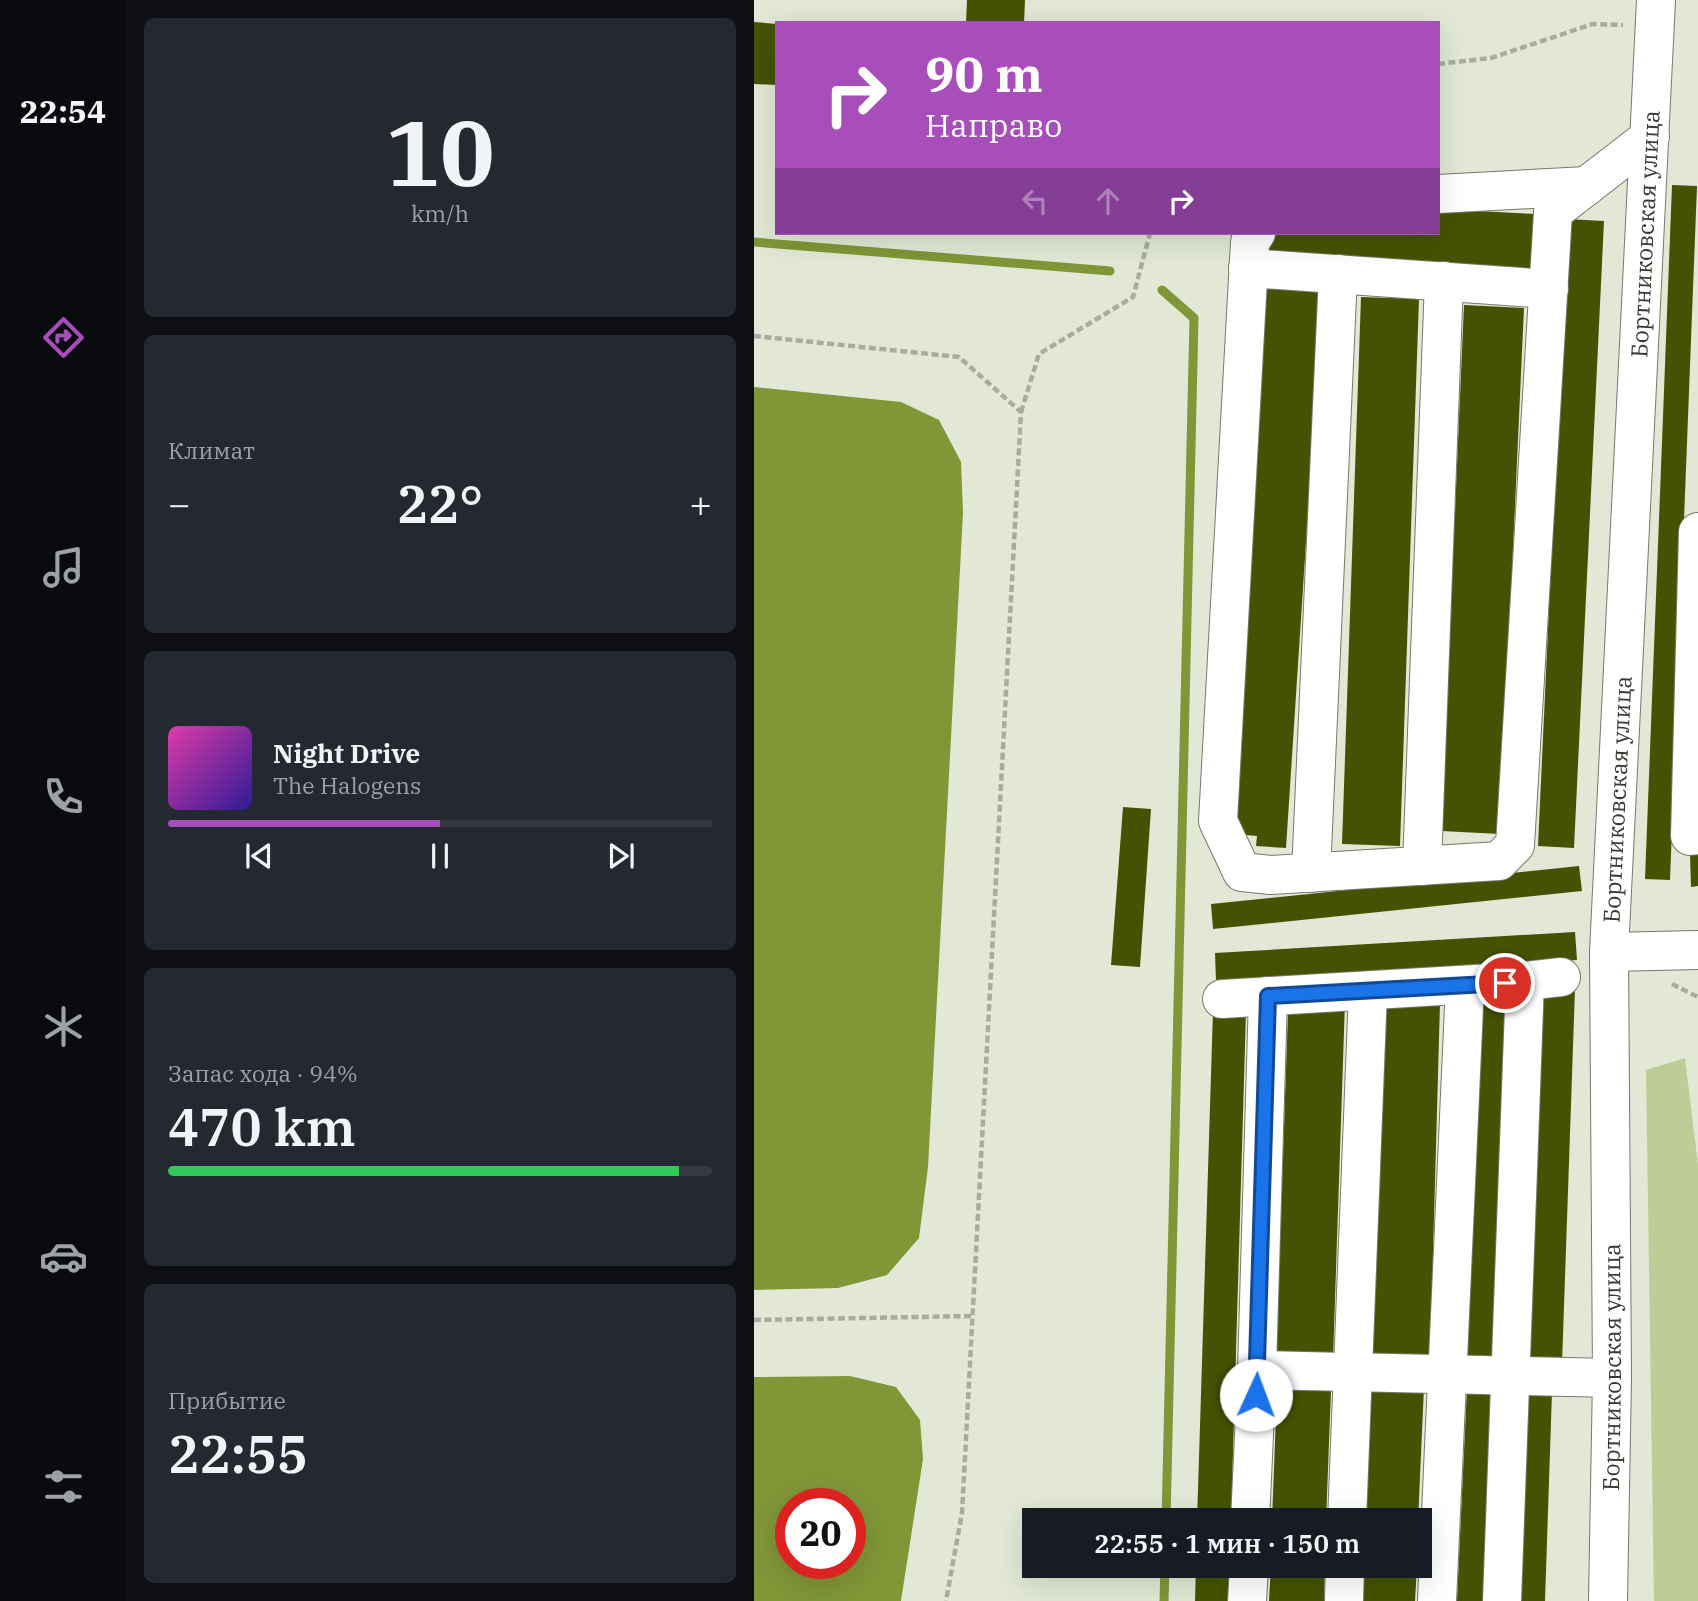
<!DOCTYPE html>
<html lang="ru">
<head>
<meta charset="utf-8">
<style>
  body { margin:0; font-family:"IBM Plex Serif",serif; background:#242831; color:#f1f3f6; height:100vh; display:flex; flex-direction:column; font-size:26px; white-space:nowrap }
  * { box-sizing:border-box; margin:0 }
  p { font-size:23px; color:#9ea1a6 }
  .icon { flex:none; width:38px; height:38px; fill:none; stroke:currentColor; stroke-width:2; stroke-linecap:round; stroke-linejoin:round }
  .map { position:relative; flex:1; overflow:hidden }
  .details { display:flex; flex-direction:column; gap:18px; padding:18px; background:#0d0f14; width:628px }
  .details>* { flex:none }
  .banner { position:absolute; left:21px; top:21px; width:665px; height:214px; border-radius:0px; box-shadow:0 7px 28px #0002; background:#a74ebb; color:#fff; overflow:hidden }
  .speed { position:absolute; left:21px; top:1488px; display:flex; gap:14px; font-size:35px; font-weight:700; text-align:center }
  .speed>* { display:grid; place-content:center; width:91px; height:91px; border-radius:50%; background:#171b24; box-shadow:0 7px 28px #0002; line-height:1 }
  .speed .limit { border:10px solid #d22; background:#fff; color:#111 }
  .pin { position:absolute; display:grid; place-items:center; width:60px; height:60px; color:#fff; margin:-30px; border:4px solid #fff; border-radius:50%; box-shadow:0 2px 7px #0007 }
  .me { position:absolute; width:77px; margin:-38px; rotate:2deg; stroke-linejoin:round; filter:drop-shadow(0 0 5px #0008) }
  .turn { display:flex; align-items:center; gap:24px; height:147px; padding:0 35px; font-size:32px }
  .turn .icon { width:91px; height:91px; stroke-width:2.5 }
  .turn b { display:block; font-size:49px; line-height:60px }
  .lanes { display:flex; align-items:center; height:66px; padding:0 35px; background:#0003; justify-content:center; gap:35px; direction:ltr }
  .lanes .off { opacity:.35 }
  .big { font-size:52px; font-weight:600; line-height:1.1 }
  .details .widget { flex:1; display:flex; flex-direction:column; justify-content:center; gap:10px; min-width:0; padding:0 24px; border-radius:10px; background:#242831 }
  .details .dial { align-items:center; gap:0 }
  .dial b { font-size:91px; line-height:1 }
  .song { display:flex; align-items:center; gap:21px }
  .cover { width:84px; height:84px; border-radius:10px; background:linear-gradient(135deg,hsl(320 70% 55%),hsl(250 70% 35%)) }
  .played { height:7px; border-radius:4px; background:linear-gradient(90deg,#a74ebb 50%,#363941 50%) }
  .keys { display:flex; justify-content:space-around; direction:ltr }
  .heat { display:flex; justify-content:space-between; align-items:center; font-size:38px; direction:ltr }
  .charge { height:10px; border-radius:5px; background:linear-gradient(90deg,#34c759 94%,#363941 0) }
  .trip { position:absolute; left:268px; top:1508px; width:410px; height:70px; border-radius:0px; background:#171b24; box-shadow:0 7px 28px #0002; font-weight:600; line-height:70px; text-align:center }
  main { display:flex; flex:1; min-height:0 }
  .tabs { display:flex; flex-direction:column; width:126px; justify-content:space-around; align-items:center; background:#090b0e; color:#9ea1a6 }
  .tabs .icon { width:49px; height:49px }
  .tabs .selected { color:#a74ebb }
  .tabs b { font-size:32px; color:#f1f3f6 }
  .map>svg:first-child { display:block }
  .green { fill:#becd97 }
  .water { fill:#809637; fill-rule:evenodd }
  .lines { fill:none; stroke-linecap:round; stroke-linejoin:round }
  .stream { stroke:#809637; stroke-width:9 }
  .building { fill:#445301 }
  .minor-casing { stroke:#757a69; stroke-width:40 }
  .path { stroke:#a8ac9d; stroke-width:4.5; stroke-dasharray:7 3.5; stroke-linecap:butt }
  .minor { stroke:#fff; stroke-width:38 }
  .route-casing { stroke:#114b97; stroke-width:18 }
  .route { stroke:#1a73e8; stroke-width:12 }
  .labels { text-anchor:middle; dominant-baseline:central; stroke-width:7; stroke-linejoin:round; paint-order:stroke }
  .street-label { font-size:23px; fill:#373932; stroke:#fff }
</style>
</head>
<body>
<main>
<nav class="tabs">
<b>22:54</b>
<svg class="icon selected" aria-label="directions" viewBox="0 0 24 24"><path d="M12 3l9 9-9 9-9-9zM9 14v-3h6M13 9l2 2-2 2"/></svg>
<svg class="icon" aria-label="music" viewBox="0 0 24 24"><path d="M9 18V5l10-2v13"/><circle cx="6" cy="18" r="3"/><circle cx="16" cy="16" r="3"/></svg>
<svg class="icon" aria-label="phone" viewBox="0 0 24 24"><path d="M5 4h4l2 5-3 2q2 4 5 5l2-3 5 2v4C11 20 4 13 5 4z"/></svg>
<svg class="icon" aria-label="climate" viewBox="0 0 24 24"><path d="M12 3v18M4 7l16 10M4 17L20 7"/></svg>
<svg class="icon" aria-label="car" viewBox="0 0 24 24"><path d="M5 17H2v-5l4-1 3-4h7l3 4 3 1v5h-3M9 17h6M6 11h13"/><circle cx="7" cy="17" r="2"/><circle cx="17" cy="17" r="2"/></svg>
<svg class="icon" aria-label="filters" viewBox="0 0 24 24"><path d="M4 7h16M4 17h16"/><circle cx="9" cy="7" r="2"/><circle cx="15" cy="17" r="2"/></svg>
</nav>
<section class="details">
<div class="widget dial"><b>10</b><p>km/h</p></div>
<div class="widget"><p>Климат</p>
<div class="heat"><a>−</a><b class="big">22°</b><a>+</a></div>
</div>
<div class="widget">
<div class="song"><i class="cover"></i><div><b>Night Drive</b><p>The Halogens</p></div></div>
<div class="played"></div>
<div class="keys"><svg class="icon" aria-label="previous" viewBox="0 0 24 24"><path d="M18 5L8 12l10 7zM5 5v14"/></svg><svg class="icon" aria-label="pause" viewBox="0 0 24 24"><path d="M8 5v14M16 5v14"/></svg><svg class="icon" aria-label="next" viewBox="0 0 24 24"><path d="M6 5l10 7-10 7zM19 5v14"/></svg></div>
</div>
<div class="widget"><p>Запас хода · 94%</p><b class="big">470 km</b><div class="charge"></div></div>
<div class="widget"><p>Прибытие</p><b class="big">22:55</b></div>
</section>
<div class="map">
<svg width="944" height="1601" viewBox="0 0 944 1601">
  <rect width="100%" height="100%" fill="#e2e8d5"/>
  <!-- green -->
  <path class="green" d="M931 1058 944 1164V1601H900L892 1070Z"/>
  <!-- water -->
  <g class="water">
    <path d="M0 387 147 402 185 420 207 462 209 513 174 1167 165 1238 133 1275 84 1288 0 1290Z"/>
    <path d="M96 1376 142 1387 166 1420 169 1459 147 1601H0V1377ZM37 1503H96V1563H37Z"/>
  </g>
  <g class="lines">
    <!-- stream -->
    <g class="stream">
      <path d="M0 242 356 271"/>
      <path d="M408 290 440 318 412 1521"/>
      <path d="M410 1601 411 1566"/>
    </g>
  </g>
  <!-- building -->
  <g class="building">
    <path d="M213 0H271L270 23H212Z"/>
    <path d="M0 22 23 24V85L0 84Z"/>
    <path d="M918 185 943 186 916 880 891 879Z"/>
    <path d="M684 209 781 214 778 272 508 258 518 233H684Z"/>
    <path d="M813 219 850 221 820 848 784 846Z"/>
    <path d="M507 278 569 282 532 848 502 846 503 836 471 833Z"/>
    <path d="M607 297 665 299 646 846 588 844Z"/>
    <path d="M710 305 770 308 746 834 687 831Z"/>
    <path d="M369 807 397 809 386 967 357 965Z"/>
    <path d="M936 855H944V886L937 887Z"/>
    <path d="M825 866 828 891 459 929 457 904Z"/>
    <path d="M821 932 823 960 462 981 461 953Z"/>
    <path d="M787 988 821 989 808 1364 774 1363Z"/>
    <path d="M566 1001 591 1002 579 1359 522 1357 534 1012 566 1013Z"/>
    <path d="M626 1001 686 1003 676 1361 616 1359Z"/>
    <path d="M725 1002 757 1004 738 1361 706 1359Z"/>
    <path d="M459 1011 492 1012 477 1521H443Z"/>
    <path d="M613 1384 670 1387 664 1521H607Z"/>
    <path d="M523 1388 577 1390 572 1521H518Z"/>
    <path d="M713 1388 742 1390 732 1601H703Z"/>
    <path d="M768 1391 798 1392 791 1601H761Z"/>
    <path d="M442 1566H476L475 1601H441Z"/>
    <path d="M517 1566H571L570 1601H515Z"/>
    <path d="M605 1566H663L661 1601H603Z"/>
  </g>
  <g class="lines">
    <defs>
      <g id="minor">
        <path d="M684 194 833 186"/>
        <path d="M502 233 496 242 464 821 488 872 517 875 745 861 761 845 799 212 896 137"/>
        <path d="M494 268 795 289"/>
        <path d="M944 532 936 836 944 835"/>
        <path d="M668 866 690 281"/>
        <path d="M557 873 584 274"/>
        <path d="M855 952 944 950"/>
        <path d="M468 999 771 981 807 977"/>
        <path d="M503 1370 514 996"/>
        <path d="M496 1521 503 1370 858 1378"/>
        <path d="M593 1521 614 991"/>
        <path d="M493 1601 495 1566"/>
        <path d="M590 1601 591 1566"/>
        <path d="M683 1601 711 985"/>
        <path d="M748 1601 771 981"/>
        <path id="s1" d="M854 1601 858 1378 855 952 902 0"/>
      </g>
    </defs>
    <!-- minor casing -->
    <use href="#minor" class="minor-casing"/>
    <!-- path -->
    <g class="path">
      <path d="M684 64 737 58 839 24 869 25"/>
      <path d="M0 336 205 357 267 412 208 1513 192 1601"/>
      <path d="M267 412 285 354 379 297 396 233"/>
      <path d="M918 984 944 997"/>
      <path d="M0 1320 219 1316"/>
    </g>
    <!-- minor -->
    <use href="#minor" class="minor"/>
  </g>
  <g class="lines">
    <defs>
      <path id="route" d="M502 1395 514 996 751 983"/>
    </defs>
    <!-- route casing -->
    <use href="#route" class="route-casing"/>
    <!-- route -->
    <use href="#route" class="route"/>
  </g>
  <g class="labels">
    <!-- street labels -->
    <g class="street-label">
      <text stroke="none"><textPath href="#s1" startOffset="1368">Бортниковская улица</textPath></text>
      <text stroke="none"><textPath href="#s1" startOffset="802">Бортниковская улица</textPath></text>
      <text stroke="none"><textPath href="#s1" startOffset="234">Бортниковская улица</textPath></text>
    </g>
  </g>
</svg>
<div class="speed"><div class="limit">20</div></div>
<div class="pin" style="left:751px;top:983px;background:#d93025"><svg class="icon" aria-label="arrive" viewBox="0 0 24 24"><path d="M6 21V4h12l-3 4 3 4H6"/></svg></div>
<svg class="me" style="left:502px;top:1395px" viewBox="-20 -20 40 40"><circle r="19" fill="#fff"/><path d="M0-13L10 11 0 6-10 11z" fill="#1a73e8"/></svg>
<div class="trip">22:55 · 1 мин · 150 m</div>
<div class="banner">
<div class="turn"><svg class="icon" aria-label="right" viewBox="0 0 24 24"><path d="M7 20v-9h11M14 6l5 5-5 5"/></svg><div><b>90 m</b>Направо</div></div>
<div class="lanes"><svg class="icon off" aria-label="left" viewBox="0 0 24 24"><path d="M17 20v-9H6M10 6l-5 5 5 5"/></svg><svg class="icon off" aria-label="ahead" viewBox="0 0 24 24"><path d="M12 20V5M6 11l6-6 6 6"/></svg><svg class="icon" aria-label="right" viewBox="0 0 24 24"><path d="M7 20v-9h11M14 6l5 5-5 5"/></svg></div>
</div>
</div>
</main>
</body>
</html>
